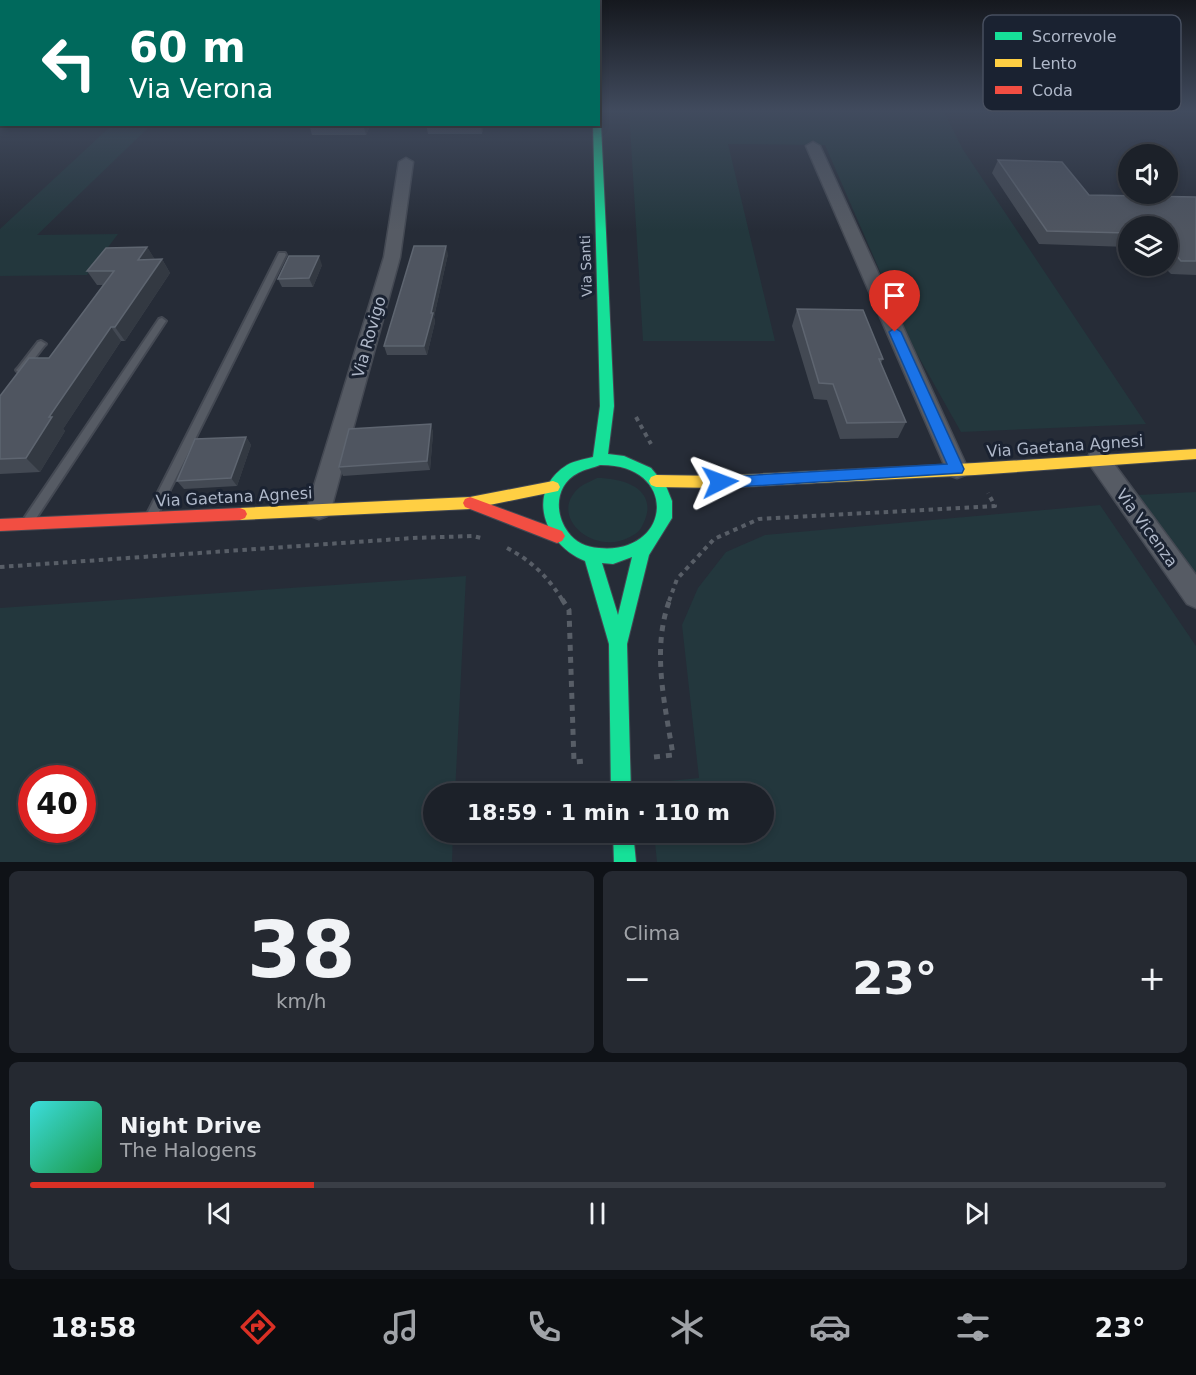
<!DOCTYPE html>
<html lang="it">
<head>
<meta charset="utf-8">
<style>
  body { margin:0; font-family:"DejaVu Sans",sans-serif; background:#252931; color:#f1f3f6; height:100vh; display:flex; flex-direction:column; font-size:22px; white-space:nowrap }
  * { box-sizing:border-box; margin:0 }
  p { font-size:20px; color:#a0a3a8 }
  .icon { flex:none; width:33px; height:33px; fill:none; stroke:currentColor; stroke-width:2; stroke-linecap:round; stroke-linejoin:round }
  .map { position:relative; height:862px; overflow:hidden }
  .side { display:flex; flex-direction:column; gap:9px; padding:9px; background:#0f1217; flex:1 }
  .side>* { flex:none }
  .hud { position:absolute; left:0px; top:0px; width:600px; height:126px; box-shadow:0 3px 9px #0003,0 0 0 2px #3a3e46; background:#00695c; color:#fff; overflow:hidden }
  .controls { position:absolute; left:1118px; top:144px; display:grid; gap:12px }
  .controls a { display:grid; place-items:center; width:60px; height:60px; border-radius:50%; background:#1c2129; box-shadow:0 3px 9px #0003,0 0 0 2px #3a3e46; font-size:30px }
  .speed { position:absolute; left:18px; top:765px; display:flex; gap:12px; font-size:30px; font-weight:700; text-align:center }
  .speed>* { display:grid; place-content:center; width:78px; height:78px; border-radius:50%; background:#1c2129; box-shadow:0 3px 9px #0003,0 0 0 2px #3a3e46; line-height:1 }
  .speed .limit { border:9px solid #d22; background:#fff; color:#111 }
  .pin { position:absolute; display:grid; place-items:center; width:51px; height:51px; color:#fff; margin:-62px -26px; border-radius:50% 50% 50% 0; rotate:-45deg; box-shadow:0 0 6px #0007 }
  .pin .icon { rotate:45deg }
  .me { position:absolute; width:66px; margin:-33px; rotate:87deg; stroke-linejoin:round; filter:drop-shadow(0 0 4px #0008) }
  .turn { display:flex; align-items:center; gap:21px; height:126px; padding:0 30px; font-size:27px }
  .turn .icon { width:78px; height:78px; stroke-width:2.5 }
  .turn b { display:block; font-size:42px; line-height:51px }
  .big { font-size:45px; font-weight:700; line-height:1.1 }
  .side .tile { flex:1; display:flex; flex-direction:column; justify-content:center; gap:9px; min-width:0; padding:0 21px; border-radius:9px; background:#252931 }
  .side .dial { align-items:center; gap:0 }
  .dial b { font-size:78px; line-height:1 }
  .song { display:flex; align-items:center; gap:18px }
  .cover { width:72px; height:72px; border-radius:9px; background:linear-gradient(135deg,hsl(180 70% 55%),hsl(140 70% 35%)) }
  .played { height:6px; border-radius:3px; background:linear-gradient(90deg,#d93025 25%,#3a3e46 25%) }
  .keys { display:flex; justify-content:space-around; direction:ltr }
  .heat { display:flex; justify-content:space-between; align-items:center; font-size:33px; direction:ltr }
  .side .tiles { flex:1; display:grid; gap:9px; grid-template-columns:1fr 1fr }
  .tile:last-child { grid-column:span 2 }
  .trip { position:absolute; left:423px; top:783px; width:351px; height:60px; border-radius:30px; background:#1c2129; box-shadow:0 3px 9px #0003,0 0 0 2px #3a3e46; font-weight:700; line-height:60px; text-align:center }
  .menu { display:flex; height:96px; justify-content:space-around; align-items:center; background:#0b0d10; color:#a0a3a8 }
  .menu .icon { width:42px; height:42px }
  .menu .on { color:#d93025 }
  .menu b { font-size:27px; color:#f1f3f6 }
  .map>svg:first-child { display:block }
  .green { fill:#23373d; fill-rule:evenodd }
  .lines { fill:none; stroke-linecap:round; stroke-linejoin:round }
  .lane-casing { stroke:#444953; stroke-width:4 }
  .street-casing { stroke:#444953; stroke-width:3 }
  .fast-casing { stroke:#444953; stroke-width:2 }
  .slow-casing { stroke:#444953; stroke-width:2 }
  .jam-casing { stroke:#444953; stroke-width:2 }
  .path-far1 { stroke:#585e67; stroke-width:4; stroke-dasharray:4.5 4.5; stroke-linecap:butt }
  .path { stroke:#585e67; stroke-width:5; stroke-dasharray:6 6; stroke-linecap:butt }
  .lane { fill:#565b64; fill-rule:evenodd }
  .street { fill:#565b64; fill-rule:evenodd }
  .fast { fill:#16e098; fill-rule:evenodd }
  .slow { fill:#ffcf43; fill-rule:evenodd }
  .jam { fill:#f24e42; fill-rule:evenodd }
  .wall { fill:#434953 }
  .shaded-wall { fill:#333942 }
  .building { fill:#4f5560; stroke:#5e6570; stroke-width:1.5 }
  .route { fill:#1a73e8; stroke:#114b97; stroke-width:1.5 }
  .labels { text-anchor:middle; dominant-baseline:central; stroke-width:6; stroke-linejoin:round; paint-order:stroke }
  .far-street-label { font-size:14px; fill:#afb8c9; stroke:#1a2231 }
  .street-label { font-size:16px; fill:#afb8c9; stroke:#1a2231 }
  .key { fill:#1a2231; stroke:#474f5f; stroke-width:1.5 }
  .key-label { font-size:16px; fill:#afb8c9 }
</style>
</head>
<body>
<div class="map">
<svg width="1196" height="862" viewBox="0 0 1196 862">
  <rect width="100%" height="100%" fill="#262c37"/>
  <!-- green -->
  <g class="green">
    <path d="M629 110H943L962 148 1146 424 961 432 912 345 825 145 728 144 775 341H643Z"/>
    <path d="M112 125H151L37 235 118 234 87 275 0 276V229Z"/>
    <path d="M597 478C628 478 662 492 641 528 638 533 635 534 630 537 593 557 546 515 580 487 585 483 592 481 597 478Z"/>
    <path d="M1196 492V574L1138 495Z"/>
    <path d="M1100 505 1196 646V862H657L654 833 764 832V794L650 793 649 783 699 778 682 625 698 588 726 552 765 535Z"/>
    <path d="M466 576 455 793 434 794V832L453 833 452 862H0V608ZM32 778H82V830H32Z"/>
  </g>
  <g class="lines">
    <defs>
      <g id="lane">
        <path d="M279 253H285L286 255 156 518 152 520 148 518 146 515 148 512Z"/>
        <path d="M162 318 166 321 33 523 29 525 25 523 23 520 25 517 159 319Z"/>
        <path d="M41 341 46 344 44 346 24 372H18L16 370 18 368 38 342Z"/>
      </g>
      <g id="street">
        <path d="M813 142 820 146 968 469 965 475 957 478 949 475 946 469 806 146Z"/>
        <path d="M406 158 413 162 400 257 331 509 327 516 319 519 311 516 307 509 384 257 399 162Z"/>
        <path d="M1098 450 1106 453 1196 575V608L1187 604 1090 465 1087 459 1090 453Z"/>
      </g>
      <g id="fast">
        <path d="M598 122 601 124 614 406 608 454 624 456 651 468 666 486 672 501V518L649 555 627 644 631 794H611L609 644 585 561C545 545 524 492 567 465 574 461 585 459 593 457L600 406 593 124H598ZM600 465C680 464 672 555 599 548 586 547 575 542 568 532 554 513 555 485 578 473 585 469 593 468 600 465ZM632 557 618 615 602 563 613 564Z"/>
        <path d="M613 832H633L636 862H614Z"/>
      </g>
      <g id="slow">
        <path d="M1196 449V459L975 475 720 488 656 487 651 485 649 481 651 477 656 475 720 476 975 463Z"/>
        <path d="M553 481 558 483 560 487 558 491 470 509 240 520 235 518 233 514 235 510 240 508 470 497Z"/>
      </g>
      <g id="jam">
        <path d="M470 497 562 531 565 536 562 541 557 543 465 507 463 503 465 499Z"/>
        <path d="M240 508 245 510 247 514 245 518 240 520 0 531V519Z"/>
      </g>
    </defs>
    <!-- lane casing -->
    <use href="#lane" class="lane-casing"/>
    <!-- street casing -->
    <use href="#street" class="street-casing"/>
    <!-- fast casing -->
    <use href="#fast" class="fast-casing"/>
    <!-- slow casing -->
    <use href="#slow" class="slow-casing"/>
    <!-- jam casing -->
    <use href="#jam" class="jam-casing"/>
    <!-- path-far1 -->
    <g class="path-far1">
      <path d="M636 417 651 444"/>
      <path d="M507 548C532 561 548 577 563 601"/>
      <path d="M0 567 413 538 473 536 481 538"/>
      <path d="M669 601 677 579 714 539 759 519 995 506 988 493"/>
    </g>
    <!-- path -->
    <g class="path">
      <path d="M562 599 569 610 574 762 586 761"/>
      <path d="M654 757 673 755C665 704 651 649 670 599"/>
    </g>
    <!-- lane -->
    <use href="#lane" class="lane"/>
    <!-- street -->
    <use href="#street" class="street"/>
    <!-- fast -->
    <use href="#fast" class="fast"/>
    <!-- slow -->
    <use href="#slow" class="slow"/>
    <!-- jam -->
    <use href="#jam" class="jam"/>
  </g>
  <!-- wall -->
  <g class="wall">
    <path d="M309 124H371L366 135H312Z"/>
    <path d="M426 124H484L482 134H428Z"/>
    <path d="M998 160 1089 195 1196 197V275L1171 274 1163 266H1167V226H1128V247L1039 244 992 173Z"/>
    <path d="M147 247 155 260 162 259 170 273 125 341H121L63 429 65 431 40 472 0 474V396L49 358 103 285H97L87 271Z"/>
    <path d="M448 254 434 317 435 322 427 355H387L384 346Z"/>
    <path d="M322 265 313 287H282L278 279Z"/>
    <path d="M797 309 883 359 881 363 906 422 898 438 840 439 827 400 814 399 792 326Z"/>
    <path d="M431 424 433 433 430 470 343 476 339 467Z"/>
    <path d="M246 437 251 445 237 486 184 489 177 481Z"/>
  </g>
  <!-- shaded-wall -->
  <g class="shaded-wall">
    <path d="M363 124H371L366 135Z"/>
    <path d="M481 124H484L482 134Z"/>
    <path d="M446 246 448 254 434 317 435 322 427 355 424 346Z"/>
    <path d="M147 247 156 261 138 260Z"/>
    <path d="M319 256 322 265 313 287 309 278Z"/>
    <path d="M162 259 170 273 125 341 115 327Z"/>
    <path d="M111 327 121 341 63 429 65 431 40 472 26 458 49 417Z"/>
    <path d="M431 424 433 433 430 470 427 461Z"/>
    <path d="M246 437 251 445 237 486 231 478Z"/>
  </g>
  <!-- building -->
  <g class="building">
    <path d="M998 160 1062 162 1089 195 1196 197V261H1181L1167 245V226H1128V233L1047 231Z"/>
    <path d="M414 246H446L431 313H433L424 346H384Z"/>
    <path d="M147 247 138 260 162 259 115 327H111L49 417H52L26 458 0 459V396L29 358H49L114 271H87L106 248Z"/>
    <path d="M289 256H319L309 278 278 279Z"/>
    <path d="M797 309 863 310 883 359H879L906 422 847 423 833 384 819 383Z"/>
    <path d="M431 424 427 461 339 467 349 429Z"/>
    <path d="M246 437 231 478 177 481 195 439Z"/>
  </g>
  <!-- sky -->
  <linearGradient id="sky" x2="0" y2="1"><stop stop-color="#15181e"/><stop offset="0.48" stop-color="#414b5e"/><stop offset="1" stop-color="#414b5e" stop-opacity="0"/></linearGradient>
  <rect width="1196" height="231" fill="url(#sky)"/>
  <!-- route -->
  <path class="route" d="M895 328 901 332 964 469 962 473 720 488 715 487 712 482 715 478 720 477 947 464 889 332Z"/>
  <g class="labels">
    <!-- far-street labels -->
    <g class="far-street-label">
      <text transform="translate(586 266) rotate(-92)">Via Santi</text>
    </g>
    <!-- street labels -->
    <g class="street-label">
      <text transform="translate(369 337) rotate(-74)">Via Rovigo</text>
      <text transform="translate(1065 446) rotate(-4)">Via Gaetana Agnesi</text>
      <text transform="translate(234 497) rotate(-3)">Via Gaetana Agnesi</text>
      <text transform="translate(1147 528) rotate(54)">Via Vicenza</text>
    </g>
  </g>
  <!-- legend -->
  <rect x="983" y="15" width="198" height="96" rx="9" class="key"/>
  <rect x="995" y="32" width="27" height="8" fill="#16e098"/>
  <rect x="995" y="59" width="27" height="8" fill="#ffcf43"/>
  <rect x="995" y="86" width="27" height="8" fill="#f24e42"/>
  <g class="key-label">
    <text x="1032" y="42">Scorrevole</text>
    <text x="1032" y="69">Lento</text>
    <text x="1032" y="96">Coda</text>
  </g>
</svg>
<div class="controls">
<a><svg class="icon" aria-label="sound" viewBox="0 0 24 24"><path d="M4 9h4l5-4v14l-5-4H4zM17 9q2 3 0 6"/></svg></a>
<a><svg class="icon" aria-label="layers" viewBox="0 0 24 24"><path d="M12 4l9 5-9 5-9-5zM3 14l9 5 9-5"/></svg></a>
</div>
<div class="speed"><div class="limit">40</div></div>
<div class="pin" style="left:895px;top:332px;background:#d93025"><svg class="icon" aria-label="arrive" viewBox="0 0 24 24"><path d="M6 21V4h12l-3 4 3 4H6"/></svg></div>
<svg class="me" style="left:720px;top:482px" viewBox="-20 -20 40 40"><path d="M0-17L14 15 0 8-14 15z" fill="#1a73e8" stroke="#fff" stroke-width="4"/></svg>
<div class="trip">18:59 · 1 min · 110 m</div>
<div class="hud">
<div class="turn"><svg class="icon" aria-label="left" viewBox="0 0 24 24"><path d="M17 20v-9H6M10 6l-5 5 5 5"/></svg><div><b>60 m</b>Via Verona</div></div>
</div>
</div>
<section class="side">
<div class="tiles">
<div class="tile dial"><b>38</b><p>km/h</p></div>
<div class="tile"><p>Clima</p>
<div class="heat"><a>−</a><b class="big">23°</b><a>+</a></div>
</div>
<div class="tile">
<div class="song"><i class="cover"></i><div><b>Night Drive</b><p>The Halogens</p></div></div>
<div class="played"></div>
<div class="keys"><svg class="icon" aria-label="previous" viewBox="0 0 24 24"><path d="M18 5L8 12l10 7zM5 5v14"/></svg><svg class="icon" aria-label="pause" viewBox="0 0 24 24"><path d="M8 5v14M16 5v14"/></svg><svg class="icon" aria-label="next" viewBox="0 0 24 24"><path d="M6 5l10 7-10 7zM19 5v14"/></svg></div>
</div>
</div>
</section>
<nav class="menu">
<b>18:58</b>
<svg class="icon on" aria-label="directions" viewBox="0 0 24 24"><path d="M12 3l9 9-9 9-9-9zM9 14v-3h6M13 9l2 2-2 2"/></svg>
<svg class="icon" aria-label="music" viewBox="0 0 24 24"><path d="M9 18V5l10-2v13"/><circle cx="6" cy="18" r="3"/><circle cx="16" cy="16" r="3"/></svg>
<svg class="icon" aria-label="phone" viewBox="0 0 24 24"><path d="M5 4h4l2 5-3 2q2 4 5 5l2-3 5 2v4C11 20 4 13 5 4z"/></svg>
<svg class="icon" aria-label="climate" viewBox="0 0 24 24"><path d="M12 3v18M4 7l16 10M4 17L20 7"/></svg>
<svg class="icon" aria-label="car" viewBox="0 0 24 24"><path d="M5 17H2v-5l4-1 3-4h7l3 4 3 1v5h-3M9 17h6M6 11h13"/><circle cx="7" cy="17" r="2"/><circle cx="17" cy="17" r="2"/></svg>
<svg class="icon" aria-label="filters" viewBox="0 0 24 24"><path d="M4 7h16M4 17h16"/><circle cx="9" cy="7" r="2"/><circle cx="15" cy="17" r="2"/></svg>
<b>23°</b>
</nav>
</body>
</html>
